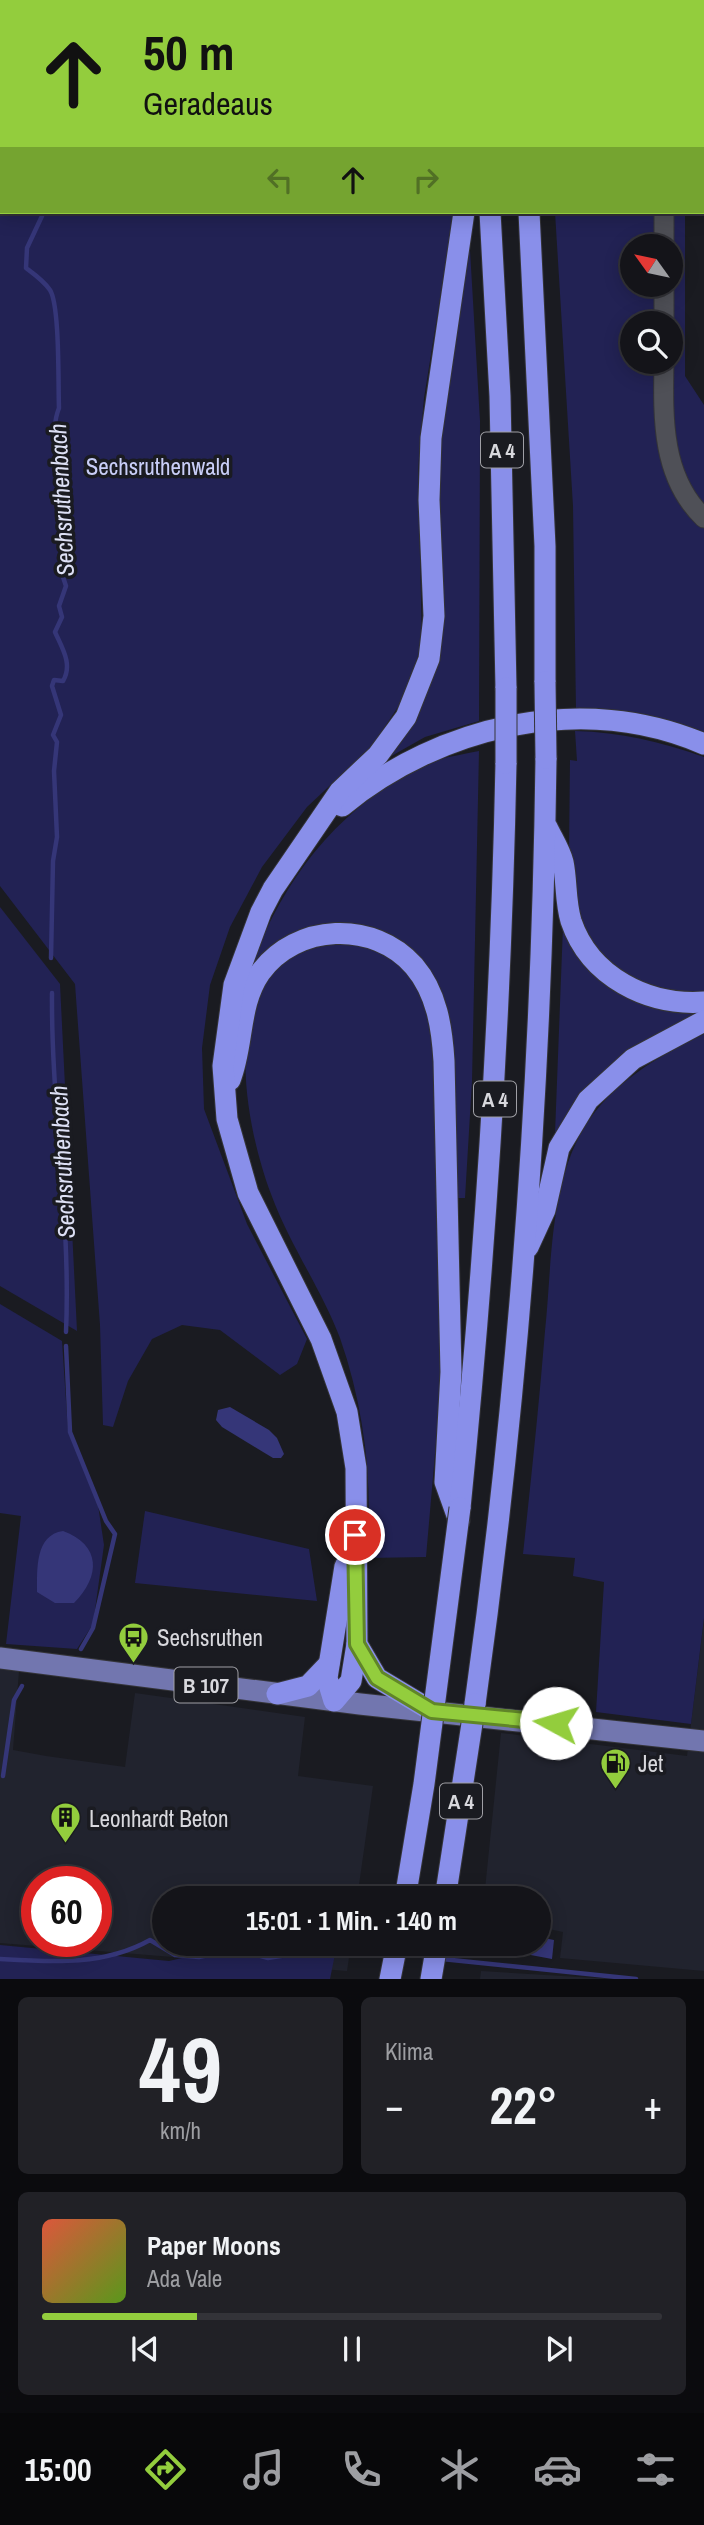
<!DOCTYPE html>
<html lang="de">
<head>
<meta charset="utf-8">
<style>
  body { margin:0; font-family:"Archivo Narrow",sans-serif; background:#212126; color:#f1f3f6; height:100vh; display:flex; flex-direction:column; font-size:26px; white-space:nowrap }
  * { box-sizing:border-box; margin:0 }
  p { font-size:23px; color:#9d9ea2 }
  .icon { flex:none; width:38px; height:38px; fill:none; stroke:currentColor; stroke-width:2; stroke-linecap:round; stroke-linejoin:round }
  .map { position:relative; height:1979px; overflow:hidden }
  .side { display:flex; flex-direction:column; gap:18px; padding:18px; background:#0b0b0e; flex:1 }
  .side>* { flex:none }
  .guide { position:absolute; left:0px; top:0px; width:705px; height:214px; box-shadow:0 4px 18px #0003,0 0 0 2px #333338; background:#93cd3d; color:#111; overflow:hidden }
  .needle { width:46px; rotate:303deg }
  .fabs { position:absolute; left:620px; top:234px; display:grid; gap:14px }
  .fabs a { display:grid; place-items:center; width:63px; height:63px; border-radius:50%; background:#141419; box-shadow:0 4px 18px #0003,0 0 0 2px #333338; font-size:35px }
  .speed { position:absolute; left:21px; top:1866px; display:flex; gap:14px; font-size:35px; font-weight:700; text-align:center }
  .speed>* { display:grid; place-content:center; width:91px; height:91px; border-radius:50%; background:#141419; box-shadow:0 4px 18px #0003,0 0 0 2px #333338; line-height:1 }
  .speed .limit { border:10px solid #d22; background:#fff; color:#111 }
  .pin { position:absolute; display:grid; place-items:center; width:60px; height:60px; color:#fff; margin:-30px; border:4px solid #fff; border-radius:50%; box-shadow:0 2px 7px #0007 }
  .me { position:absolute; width:77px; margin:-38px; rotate:276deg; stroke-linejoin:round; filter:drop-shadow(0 0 5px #0008) }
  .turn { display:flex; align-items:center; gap:24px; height:147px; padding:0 28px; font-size:32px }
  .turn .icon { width:91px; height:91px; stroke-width:2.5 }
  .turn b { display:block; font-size:49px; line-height:60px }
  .lanes { display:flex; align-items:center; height:66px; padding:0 28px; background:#0003; justify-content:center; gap:35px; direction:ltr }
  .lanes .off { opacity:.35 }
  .big { font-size:52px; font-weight:700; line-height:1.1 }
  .side .tile { flex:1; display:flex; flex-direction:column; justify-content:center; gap:10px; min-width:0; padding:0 24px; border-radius:10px; background:#212126 }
  .side .dial { align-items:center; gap:0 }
  .dial b { font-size:91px; line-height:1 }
  .song { display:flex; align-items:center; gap:21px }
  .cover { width:84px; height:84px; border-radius:10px; background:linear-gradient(135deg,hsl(10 70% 55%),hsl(90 70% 35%)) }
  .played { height:7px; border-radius:4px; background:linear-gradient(90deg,#93cd3d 25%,#333338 25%) }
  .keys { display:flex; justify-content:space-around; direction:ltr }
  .heat { display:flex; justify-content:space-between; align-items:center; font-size:38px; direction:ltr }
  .side .tiles { flex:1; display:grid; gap:18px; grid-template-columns:1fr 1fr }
  .tile:last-child { grid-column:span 2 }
  .trip { position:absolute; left:152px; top:1886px; width:399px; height:70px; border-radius:35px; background:#141419; box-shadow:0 4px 18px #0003,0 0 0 2px #333338; font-weight:700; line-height:70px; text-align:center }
  .tabs { display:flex; height:112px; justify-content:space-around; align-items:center; background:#08080a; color:#9d9ea2 }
  .tabs .icon { width:49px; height:49px }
  .tabs .current { color:#93cd3d }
  .tabs b { font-size:32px; color:#f1f3f6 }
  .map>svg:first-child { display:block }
  .built { fill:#21232e; fill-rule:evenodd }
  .green { fill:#222254; fill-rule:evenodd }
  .water { fill:#353678 }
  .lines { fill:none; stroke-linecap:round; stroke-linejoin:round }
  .stream { stroke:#353678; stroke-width:4.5 }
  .street-casing { stroke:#343438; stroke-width:21 }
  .primary-casing { stroke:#343438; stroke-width:23 }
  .highway-casing { stroke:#343438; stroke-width:23 }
  .street { stroke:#4f5057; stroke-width:19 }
  .primary { stroke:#7276af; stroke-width:21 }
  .highway { stroke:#898fea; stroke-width:21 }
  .highway-bridge-casing { stroke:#343438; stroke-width:23; stroke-linecap:butt }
  .highway-bridge { stroke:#898fea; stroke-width:21 }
  .route-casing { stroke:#608528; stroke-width:18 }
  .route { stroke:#93cd3d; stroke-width:12 }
  .labels { text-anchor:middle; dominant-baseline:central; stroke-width:7; stroke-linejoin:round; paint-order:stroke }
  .shield { fill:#1a1b21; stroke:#9f9fa5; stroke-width:2 }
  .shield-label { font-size:21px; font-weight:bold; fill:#d8d8dd }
  .park-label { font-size:23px; fill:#c9cef7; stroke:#1a1b21 }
  .poi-label { font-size:23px; fill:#d8d8dd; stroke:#1a1b21; text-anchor:start }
  .water-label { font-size:24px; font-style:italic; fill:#dde0f5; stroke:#1a1b21 }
</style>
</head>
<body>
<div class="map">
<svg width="704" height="1979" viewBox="0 0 704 1979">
  <rect width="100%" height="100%" fill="#1a1b21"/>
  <!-- built -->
  <g class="built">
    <path d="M704 1619V1971L560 1958 563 1932 539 1927V1899H484L501 1733 687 1756Z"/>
    <path d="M0 1669 19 1671 13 1750 46 1756 125 1767 135 1693 305 1717 298 1776 373 1786 357 1899H164V1944H351L347 1971 0 1943ZM37 1881H96V1941H37Z"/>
    <path d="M481 1971 612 1979H480Z"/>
  </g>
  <!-- green -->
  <g class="green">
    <path d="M0 0 447 2H2V212H454L424 398 418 470 422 642 407 693 373 745 307 807 262 867 230 927 210 985 202 1048 204 1109 247 1224 307 1339 297 1364 280 1375 220 1330 182 1325 152 1339 128 1381 113 1427 103 1425 100 1325 75 984 0 886Z"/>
    <path d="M555 212H685V376L704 405V732C662 715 620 711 576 710L573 506ZM632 247H670V285H632ZM632 324H670V362H632Z"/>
    <path d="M469 233 480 421 479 721 425 737 379 763 428 687 437 467Z"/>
    <path d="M575 731C621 732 661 742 704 757V994L654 991 603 960 584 933 574 896 569 852 570 760 577 761Z"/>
    <path d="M479 751 472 1081 465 1198H456L454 1047 445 1010 363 926C310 921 288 933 250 969 279 888 331 815 409 774 418 770 427 763 437 760 451 756 465 754 479 751Z"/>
    <path d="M0 907 60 984 77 1331 0 1286Z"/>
    <path d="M563 926 596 974 704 1011 572 1108 555 1134Z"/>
    <path d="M351 942C406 956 421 981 435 1034L442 1374 426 1557 367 1558C373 1483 365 1410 340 1338 321 1288 289 1244 271 1194 244 1122 216 976 314 944 325 941 340 942 351 942Z"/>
    <path d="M704 1034V1618L691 1724 596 1712 604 1582 573 1576 575 1558 523 1554C531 1480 539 1405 545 1331 552 1266 549 1186 584 1128 611 1083 659 1056 704 1034Z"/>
    <path d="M0 1304 62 1341 68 1431 98 1505 104 1545 93 1624 77 1649 6 1644 21 1516 0 1513Z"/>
    <path d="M145 1511 309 1549 317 1601 135 1583Z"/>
    <path d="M242 1944H337L330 1979H0V1945L169 1961Z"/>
  </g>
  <!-- water -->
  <g class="water">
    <path d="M230 1407 269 1430 277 1438 284 1454 281 1458H273L222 1427 216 1420 218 1410Z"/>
    <path d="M63 1531C101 1545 101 1576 74 1603H55L37 1592C37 1569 35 1535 63 1531Z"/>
    <path d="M539 1937 554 1940 552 1959 498 1949 499 1944H539Z"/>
  </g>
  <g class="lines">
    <!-- stream -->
    <g class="stream">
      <path d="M75 2 76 0"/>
      <path d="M41 212 42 216 27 248 26 268C34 274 44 281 50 290 60 306 58 385 59 408 52 426 55 438 64 454L56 471 61 482 65 558 61 571 66 586 59 606 62 617 55 632C62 648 73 664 63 681L54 680 52 686 61 715 53 735 57 742 54 771 57 837 53 861 51 958"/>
      <path d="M52 993C51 1106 71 1218 66 1332"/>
      <path d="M66 1346 70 1432 106 1521 115 1534 93 1628 81 1649"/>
      <path d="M3 1776 14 1700 22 1686"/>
      <path d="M345 1944 388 1951"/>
      <path d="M401 1953 430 1957"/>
      <path d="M0 1959C51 1962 104 1966 150 1940L175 1955 199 1957 236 1949 268 1958 293 1954 310 1944"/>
      <path d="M442 1959 636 1979"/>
    </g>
    <defs>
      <g id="street">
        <path d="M392 2V0"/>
        <path d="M664 247V212"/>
        <path d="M664 324V285"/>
        <path d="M664 362C663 417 661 477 704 518"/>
      </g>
      <path id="primary" d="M0 1658 360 1704 704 1741"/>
      <g id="highway">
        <path d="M473 0V2"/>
        <path d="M513 0V2"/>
        <path d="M490 212 500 396 506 688"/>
        <path d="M529 212 545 546V682"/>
        <path d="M342 806C441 725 583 692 704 744"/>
        <path d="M547 827C552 838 560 850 563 862 567 881 565 901 571 921 590 977 648 1006 704 1002"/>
        <path d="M230 1080C244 1045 238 1005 260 973 296 923 374 920 414 966 437 993 442 1028 444 1061L451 1372 445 1482 459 1521"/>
        <path d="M528 1247 545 1210 559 1148 588 1100 633 1059 704 1021"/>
        <path d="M460 1508C485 1260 501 1013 506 763"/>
        <path d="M345 1566 327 1678 334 1701 351 1681 357 1644"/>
        <path d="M277 1694 308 1686 329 1664"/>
        <path d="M475 1704C519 1391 542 1074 546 758"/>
        <path d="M432 1711 377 1678 357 1644 356 1468 347 1412 321 1339 248 1193 227 1119 223 1066 234 985 261 912 273 889 340 791 378 755 406 717 429 659 434 616 429 500 431 438 464 212"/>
        <path d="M390 1979 397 1944"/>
        <path d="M431 1979 437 1944"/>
      </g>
    </defs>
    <!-- street casing -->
    <use href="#street" class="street-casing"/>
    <!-- primary casing -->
    <use href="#primary" class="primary-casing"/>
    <!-- highway casing -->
    <use href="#highway" class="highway-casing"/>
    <!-- street -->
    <use href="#street" class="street"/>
    <!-- primary -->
    <use href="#primary" class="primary"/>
    <!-- highway -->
    <use href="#highway" class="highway"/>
    <defs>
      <g id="highway-bridge">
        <path d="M545 682 546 758"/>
        <path d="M506 763V688"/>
        <path d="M405 1899 424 1784 460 1508"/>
        <path d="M445 1899 475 1704"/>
      </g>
    </defs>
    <!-- highway-bridge casing -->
    <use href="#highway-bridge" class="highway-bridge-casing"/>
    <!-- highway-bridge -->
    <use href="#highway-bridge" class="highway-bridge"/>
  </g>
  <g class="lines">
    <defs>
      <path id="route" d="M355 1535 357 1644 377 1678 432 1711 556 1723"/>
    </defs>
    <!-- route casing -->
    <use href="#route" class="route-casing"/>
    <!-- route -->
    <use href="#route" class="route"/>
  </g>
  <!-- icons -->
  <defs>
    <symbol id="bus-pin" viewBox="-11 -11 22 30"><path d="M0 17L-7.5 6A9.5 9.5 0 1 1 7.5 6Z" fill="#93cd3d" stroke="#1a1b21"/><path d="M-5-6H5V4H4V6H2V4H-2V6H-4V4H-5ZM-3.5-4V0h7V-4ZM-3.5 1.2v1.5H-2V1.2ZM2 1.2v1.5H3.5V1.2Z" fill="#111"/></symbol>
    <symbol id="fuel-pin" viewBox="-11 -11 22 30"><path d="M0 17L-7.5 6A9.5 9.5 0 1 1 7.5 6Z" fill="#93cd3d" stroke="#1a1b21"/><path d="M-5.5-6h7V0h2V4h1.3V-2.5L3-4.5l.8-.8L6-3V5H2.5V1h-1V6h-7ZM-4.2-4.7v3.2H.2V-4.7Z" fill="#111"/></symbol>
    <symbol id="building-pin" viewBox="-11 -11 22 30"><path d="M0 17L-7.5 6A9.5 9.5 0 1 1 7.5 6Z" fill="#93cd3d" stroke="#1a1b21"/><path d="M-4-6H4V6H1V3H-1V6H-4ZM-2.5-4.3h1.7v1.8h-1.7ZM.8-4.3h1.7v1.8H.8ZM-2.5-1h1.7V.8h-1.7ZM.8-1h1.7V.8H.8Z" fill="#111"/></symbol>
  </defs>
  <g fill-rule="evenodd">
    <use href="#bus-pin" x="116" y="1620" width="35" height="47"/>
    <use href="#fuel-pin" x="598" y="1746" width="35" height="47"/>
    <use href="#building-pin" x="48" y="1800" width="35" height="47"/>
  </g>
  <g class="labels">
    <!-- shield labels -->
    <g class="shield">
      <rect x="481" y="432.5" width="42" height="35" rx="5"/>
      <rect x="474" y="1081.5" width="42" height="35" rx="5"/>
      <rect x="174.5" y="1667.5" width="63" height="35" rx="5"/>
      <rect x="440" y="1783.5" width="42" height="35" rx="5"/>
    </g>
    <g class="shield-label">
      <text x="502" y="450">A 4</text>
      <text x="495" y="1099">A 4</text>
      <text x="206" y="1685">B 107</text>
      <text x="461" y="1801">A 4</text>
    </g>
    <!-- park labels -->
    <g class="park-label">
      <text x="158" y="466">Sechsruthenwald</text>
    </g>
    <!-- poi labels -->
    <g class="poi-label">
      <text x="157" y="1637">Sechsruthen</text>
      <text x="638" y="1763">Jet</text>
      <text x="89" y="1818">Leonhardt Beton</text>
    </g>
    <!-- water labels -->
    <g class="water-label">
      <text transform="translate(61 500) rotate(-93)">Sechsruthenbach</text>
      <text transform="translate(62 1162) rotate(-93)">Sechsruthenbach</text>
    </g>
  </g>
</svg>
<div class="fabs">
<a><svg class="needle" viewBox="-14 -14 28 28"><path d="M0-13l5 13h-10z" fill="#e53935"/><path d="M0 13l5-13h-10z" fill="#9d9ea2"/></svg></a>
<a><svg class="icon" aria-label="search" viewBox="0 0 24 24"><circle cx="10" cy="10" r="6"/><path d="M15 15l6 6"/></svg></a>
</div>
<div class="speed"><div class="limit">60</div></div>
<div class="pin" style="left:355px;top:1535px;background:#d93025"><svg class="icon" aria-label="arrive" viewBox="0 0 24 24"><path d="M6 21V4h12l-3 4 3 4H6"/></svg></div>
<svg class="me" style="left:556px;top:1723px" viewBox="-20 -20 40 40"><circle r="19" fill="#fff"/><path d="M0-13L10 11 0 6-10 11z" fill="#93cd3d"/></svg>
<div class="trip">15:01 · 1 Min. · 140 m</div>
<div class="guide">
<div class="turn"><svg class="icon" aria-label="ahead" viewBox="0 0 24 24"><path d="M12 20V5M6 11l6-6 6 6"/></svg><div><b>50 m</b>Geradeaus</div></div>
<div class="lanes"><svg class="icon off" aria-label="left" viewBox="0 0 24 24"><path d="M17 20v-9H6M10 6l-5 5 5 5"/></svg><svg class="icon" aria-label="ahead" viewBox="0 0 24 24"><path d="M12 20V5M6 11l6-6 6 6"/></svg><svg class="icon off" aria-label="right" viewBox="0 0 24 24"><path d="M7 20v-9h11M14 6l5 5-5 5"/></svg></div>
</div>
</div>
<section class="side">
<div class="tiles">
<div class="tile dial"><b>49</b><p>km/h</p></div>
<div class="tile"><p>Klima</p>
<div class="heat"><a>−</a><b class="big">22°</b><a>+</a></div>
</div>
<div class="tile">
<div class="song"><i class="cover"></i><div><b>Paper Moons</b><p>Ada Vale</p></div></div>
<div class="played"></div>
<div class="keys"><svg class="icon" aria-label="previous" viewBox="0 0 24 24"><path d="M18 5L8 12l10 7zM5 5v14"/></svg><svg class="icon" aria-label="pause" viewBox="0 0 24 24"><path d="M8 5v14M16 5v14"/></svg><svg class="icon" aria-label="next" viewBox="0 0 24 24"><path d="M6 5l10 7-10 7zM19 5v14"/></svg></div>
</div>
</div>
</section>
<nav class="tabs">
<b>15:00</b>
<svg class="icon current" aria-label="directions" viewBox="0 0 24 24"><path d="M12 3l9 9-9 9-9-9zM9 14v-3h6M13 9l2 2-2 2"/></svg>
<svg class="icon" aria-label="music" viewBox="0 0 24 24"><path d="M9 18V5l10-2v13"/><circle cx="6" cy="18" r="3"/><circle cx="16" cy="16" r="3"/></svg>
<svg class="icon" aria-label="phone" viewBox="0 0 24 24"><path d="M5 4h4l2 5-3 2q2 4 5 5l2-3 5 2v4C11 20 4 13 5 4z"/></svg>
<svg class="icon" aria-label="climate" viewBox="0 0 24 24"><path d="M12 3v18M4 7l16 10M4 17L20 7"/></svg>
<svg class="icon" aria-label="car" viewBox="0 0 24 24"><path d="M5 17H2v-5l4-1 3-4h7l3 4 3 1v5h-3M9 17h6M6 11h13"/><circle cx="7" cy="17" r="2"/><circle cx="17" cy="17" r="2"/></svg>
<svg class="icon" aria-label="filters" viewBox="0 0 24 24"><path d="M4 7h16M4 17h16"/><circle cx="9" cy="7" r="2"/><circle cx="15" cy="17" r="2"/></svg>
</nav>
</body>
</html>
